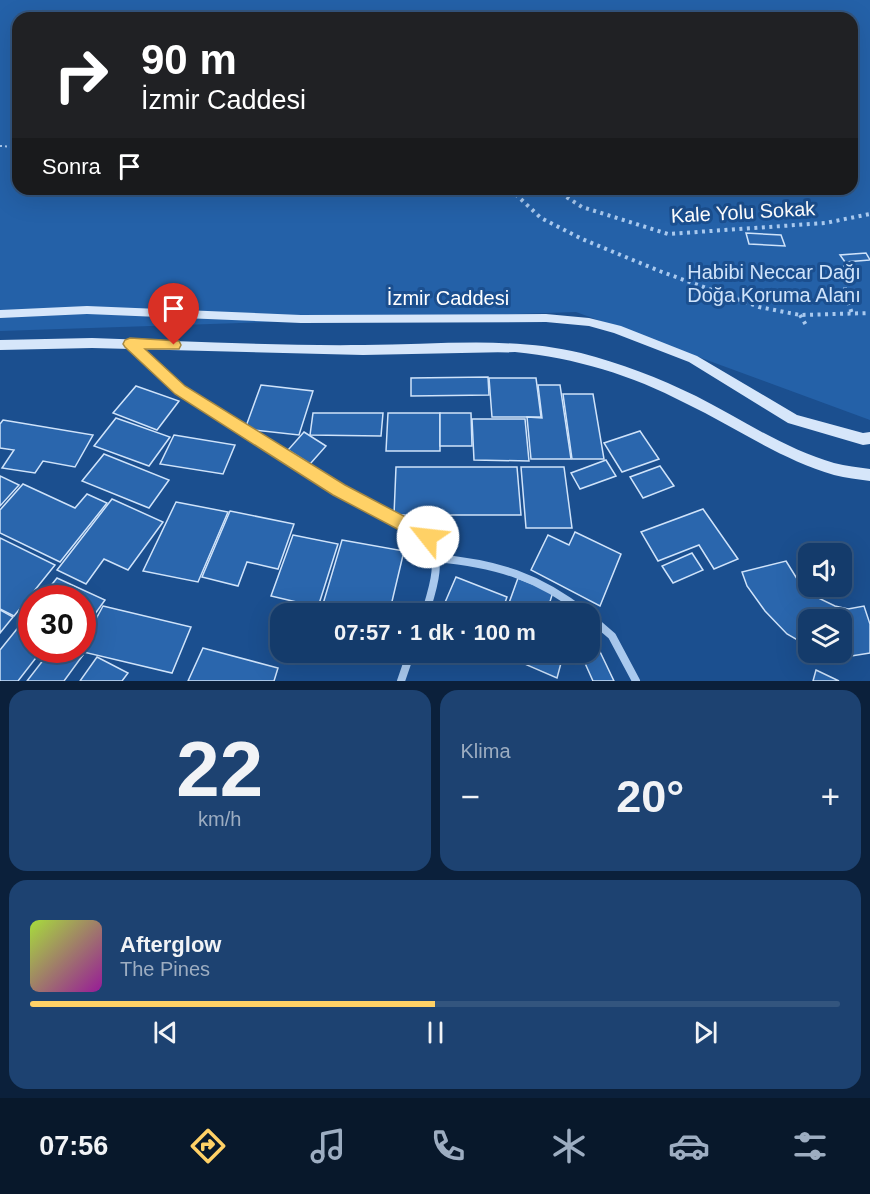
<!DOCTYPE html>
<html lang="tr">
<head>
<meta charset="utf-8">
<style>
  body { margin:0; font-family:Helvetica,sans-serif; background:#1d4271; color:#f1f3f6; height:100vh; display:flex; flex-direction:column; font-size:22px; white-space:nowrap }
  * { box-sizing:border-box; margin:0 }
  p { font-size:20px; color:#9dadc1 }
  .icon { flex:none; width:33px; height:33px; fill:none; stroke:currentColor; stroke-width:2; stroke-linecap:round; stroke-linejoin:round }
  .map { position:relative; height:681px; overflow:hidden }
  .side { display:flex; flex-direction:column; gap:9px; padding:9px; background:#0b203b; flex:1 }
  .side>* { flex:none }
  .banner { position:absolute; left:12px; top:12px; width:846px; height:183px; border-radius:18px; box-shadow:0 6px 24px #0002,0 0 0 2px #33557e; background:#202124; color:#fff; overflow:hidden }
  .tools { position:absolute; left:798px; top:543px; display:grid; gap:12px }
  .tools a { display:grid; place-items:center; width:54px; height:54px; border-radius:12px; background:#143b6b; box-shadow:0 6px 24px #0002,0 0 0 2px #33557e; font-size:30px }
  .speed { position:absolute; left:18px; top:585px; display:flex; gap:12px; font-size:30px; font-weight:700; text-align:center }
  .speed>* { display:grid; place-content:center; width:78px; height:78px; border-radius:50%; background:#143b6b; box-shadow:0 6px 24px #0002,0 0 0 2px #33557e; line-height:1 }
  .speed .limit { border:9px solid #d22; background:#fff; color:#111 }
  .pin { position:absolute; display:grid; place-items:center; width:51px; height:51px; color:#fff; margin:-62px -26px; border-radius:50% 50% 50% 0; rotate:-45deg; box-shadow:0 0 6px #0007 }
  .pin .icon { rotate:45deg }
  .me { position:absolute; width:66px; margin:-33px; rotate:299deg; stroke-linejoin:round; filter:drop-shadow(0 0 4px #0008) }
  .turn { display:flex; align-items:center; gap:21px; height:126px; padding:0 30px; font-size:27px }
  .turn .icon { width:78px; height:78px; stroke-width:2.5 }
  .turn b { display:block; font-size:42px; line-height:51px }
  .then { display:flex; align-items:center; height:57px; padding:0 30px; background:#0003; gap:12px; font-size:22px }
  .big { font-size:45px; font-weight:800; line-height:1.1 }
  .side .widget { flex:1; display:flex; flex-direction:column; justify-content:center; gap:9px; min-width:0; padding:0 21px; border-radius:18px; background:#1d4271 }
  .side .dial { align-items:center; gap:0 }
  .dial b { font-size:78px; line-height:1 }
  .song { display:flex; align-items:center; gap:18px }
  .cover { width:72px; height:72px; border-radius:9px; background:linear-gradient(135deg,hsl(80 70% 55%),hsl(300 70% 35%)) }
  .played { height:6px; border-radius:3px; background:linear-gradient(90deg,#ffd166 50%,#33557e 50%) }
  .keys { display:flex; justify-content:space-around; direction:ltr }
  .heat { display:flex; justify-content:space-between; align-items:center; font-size:33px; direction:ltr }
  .side .tiles { flex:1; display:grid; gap:9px; grid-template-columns:1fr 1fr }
  .widget:last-child { grid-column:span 2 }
  .trip { position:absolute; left:270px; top:603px; width:330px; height:60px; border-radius:18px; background:#143b6b; box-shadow:0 6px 24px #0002,0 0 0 2px #33557e; font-weight:800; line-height:60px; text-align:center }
  .menu { display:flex; height:96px; justify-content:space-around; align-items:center; background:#08182b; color:#9dadc1 }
  .menu .icon { width:42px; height:42px }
  .menu .on { color:#ffd166 }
  .menu b { font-size:27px; color:#f1f3f6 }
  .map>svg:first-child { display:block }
  .green { fill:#2461a8; fill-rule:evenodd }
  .building { fill:#2a66ad; stroke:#cfe3fa; stroke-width:1.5 }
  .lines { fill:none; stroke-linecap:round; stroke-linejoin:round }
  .path-far1 { stroke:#a9c9ee; stroke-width:2; stroke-dasharray:2 3; stroke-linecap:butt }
  .path { stroke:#a9c9ee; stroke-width:4; stroke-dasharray:3 4.5; stroke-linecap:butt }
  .street-far1 { stroke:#a9c9ee; stroke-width:5 }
  .street { stroke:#a9c9ee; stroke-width:8 }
  .secondary { fill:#d6e6fa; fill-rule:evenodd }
  .route { fill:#ffd166; stroke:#a68842; stroke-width:1.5 }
  .labels { text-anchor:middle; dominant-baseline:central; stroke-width:6; stroke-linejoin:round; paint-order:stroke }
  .street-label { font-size:20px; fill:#fff; stroke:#1b4f8f }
  .park-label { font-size:20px; fill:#cfe3fa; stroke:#1b4f8f }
</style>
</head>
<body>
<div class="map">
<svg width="870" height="681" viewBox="0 0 870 681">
  <rect width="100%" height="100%" fill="#1b4f8f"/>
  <!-- green -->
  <path class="green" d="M0 0H870V420L576 312 0 331ZM18 18H852V189H18Z"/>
  <!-- building -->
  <g class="building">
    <path d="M746 233 781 235 785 246 749 244Z"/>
    <path d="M866 253 870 260 845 262 840 255Z"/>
    <path d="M488 377 489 395 411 396V378Z"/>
    <path d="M489 378H536L541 417H492Z"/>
    <path d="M261 385 313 391 299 435 245 429Z"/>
    <path d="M538 385H560L571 459H531L527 417 542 418Z"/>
    <path d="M136 386 179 401 157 430 113 413Z"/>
    <path d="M563 394H593L604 459H572Z"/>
    <path d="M313 413H383L381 436 310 435Z"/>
    <path d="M388 413H440V451H386Z"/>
    <path d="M440 413H471L472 446H440Z"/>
    <path d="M116 418 170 437 149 466 94 446Z"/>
    <path d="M472 419H525L529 461 474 460Z"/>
    <path d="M3 420 93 435 75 467 43 461 35 473 2 468 14 450 0 448V424Z"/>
    <path d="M640 431 659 459 622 472 604 443Z"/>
    <path d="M304 432 326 446 310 464 288 450Z"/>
    <path d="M174 435 235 445 223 474 160 464Z"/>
    <path d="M104 454 169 480 149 508 82 481Z"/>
    <path d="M606 460 616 476 580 489 571 473Z"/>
    <path d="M660 466 674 486 643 498 630 477Z"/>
    <path d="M396 467H517L521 515H394Z"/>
    <path d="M521 467H564L572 528H526Z"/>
    <path d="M0 476 19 485 0 506Z"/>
    <path d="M23 484 75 508 87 494 107 503 60 562 0 533V510Z"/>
    <path d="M112 499 163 522 128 570 104 559 86 584 57 570Z"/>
    <path d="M176 502 228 512 198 582 143 571Z"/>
    <path d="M703 509 738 559 714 569 699 545 658 561 641 532Z"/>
    <path d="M230 511 294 524 278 569 247 562 238 586 202 577Z"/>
    <path d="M575 532 621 554 600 606 531 570 548 535 569 545Z"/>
    <path d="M293 535 338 544 318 607 271 596Z"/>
    <path d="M0 538 55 565 14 616 0 609Z"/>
    <path d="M342 540 404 551 389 614H320Z"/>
    <path d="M692 553 703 570 673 583 662 566Z"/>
    <path d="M786 561 799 582 812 595 835 606 848 609 864 606 870 624V653L845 657 828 652H842V620H808V646L787 634 765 611 747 586 742 572Z"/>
    <path d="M456 577 507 597 501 614H440Z"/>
    <path d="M57 578 105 600 82 632V598H41Z"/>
    <path d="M518 578 553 592 547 611 554 614H505Z"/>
    <path d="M103 606 191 627 172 673 79 651 82 650V645Z"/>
    <path d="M0 610 13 617 0 633Z"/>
    <path d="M21 624 32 629V650H42L18 681H0V650Z"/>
    <path d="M592 635 614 681H593L580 652H590V636Z"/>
    <path d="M203 648 278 668 274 681H188Z"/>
    <path d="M51 650H73L83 655 64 681H27Z"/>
    <path d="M497 652H564L557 678Z"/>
    <path d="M97 657 128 673 122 681H80Z"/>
    <path d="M816 670 839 681H813Z"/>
  </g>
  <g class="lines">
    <!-- path-far1 -->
    <path class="path-far1" d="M0 146 18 147"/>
    <!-- path -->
    <g class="path">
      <path d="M510 189 541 218 582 239 662 272 759 307 800 315 870 313"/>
      <path d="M554 189 582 207 668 234 825 223 870 214"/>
      <path d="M845 265V291L852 314"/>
      <path d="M800 315 806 325"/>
    </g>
    <!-- street-far1 -->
    <path class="street-far1" d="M130 344 180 390"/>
    <!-- street -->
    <g class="street">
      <path d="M178 389 339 490 428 537C443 562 433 588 425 614"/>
      <path d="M437 558C497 564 538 576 586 614"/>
      <path d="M590 617 612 636 636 681"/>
      <path d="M401 681 411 652"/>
    </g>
    <!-- secondary -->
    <g class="secondary">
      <path d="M87 306 301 315 546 314 589 318 621 326 697 356 797 415 863 433 870 432V444L863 445 788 423 689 362 614 333 589 326 546 322 301 323 87 314 0 318V310Z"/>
      <path d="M92 338C183 341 274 346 364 345 437 345 510 336 581 353 620 363 659 378 696 396 741 419 785 449 834 463 846 466 858 467 870 469V481C858 479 846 478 834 475 780 459 735 427 685 403 632 375 575 358 515 352L363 355 92 348 0 350V340Z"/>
    </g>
  </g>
  <!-- route -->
  <path class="route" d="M130 338 179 341 181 345 179 349H145L185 386 345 485 434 532 436 537 434 542 428 545 422 542 333 495 175 394 125 347 123 344 125 340Z"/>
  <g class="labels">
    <!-- street labels -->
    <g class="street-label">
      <text transform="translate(743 212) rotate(-3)">Kale Yolu Sokak</text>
      <text x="448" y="298">İzmir Caddesi</text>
    </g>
    <!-- park labels -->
    <g class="park-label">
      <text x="774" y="272">Habibi Neccar Dağı<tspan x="774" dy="23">Doğa Koruma Alanı</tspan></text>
    </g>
  </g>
</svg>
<div class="tools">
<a><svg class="icon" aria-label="sound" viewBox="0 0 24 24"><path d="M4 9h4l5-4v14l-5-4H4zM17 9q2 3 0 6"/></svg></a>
<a><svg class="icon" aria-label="layers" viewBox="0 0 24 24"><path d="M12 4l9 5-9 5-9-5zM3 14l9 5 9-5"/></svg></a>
</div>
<div class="speed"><div class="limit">30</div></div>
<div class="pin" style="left:174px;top:345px;background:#d93025"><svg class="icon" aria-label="arrive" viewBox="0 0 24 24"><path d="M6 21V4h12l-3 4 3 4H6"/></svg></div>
<svg class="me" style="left:428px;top:537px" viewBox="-20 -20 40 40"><circle r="19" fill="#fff"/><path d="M0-13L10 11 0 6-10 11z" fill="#ffd166"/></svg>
<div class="trip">07:57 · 1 dk · 100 m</div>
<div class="banner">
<div class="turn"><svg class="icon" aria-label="right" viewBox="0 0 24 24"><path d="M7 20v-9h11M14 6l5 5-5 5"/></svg><div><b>90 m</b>İzmir Caddesi</div></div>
<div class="then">Sonra<svg class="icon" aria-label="arrive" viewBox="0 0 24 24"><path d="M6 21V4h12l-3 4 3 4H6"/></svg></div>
</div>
</div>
<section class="side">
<div class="tiles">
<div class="widget dial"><b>22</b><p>km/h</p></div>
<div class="widget"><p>Klima</p>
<div class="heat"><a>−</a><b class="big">20°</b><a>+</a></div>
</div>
<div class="widget">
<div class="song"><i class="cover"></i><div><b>Afterglow</b><p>The Pines</p></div></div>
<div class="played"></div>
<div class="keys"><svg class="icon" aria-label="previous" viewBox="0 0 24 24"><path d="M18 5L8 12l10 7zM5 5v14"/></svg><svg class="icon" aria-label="pause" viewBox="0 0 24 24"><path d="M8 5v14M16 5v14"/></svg><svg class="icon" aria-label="next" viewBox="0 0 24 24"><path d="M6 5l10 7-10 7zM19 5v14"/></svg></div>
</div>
</div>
</section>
<nav class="menu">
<b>07:56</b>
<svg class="icon on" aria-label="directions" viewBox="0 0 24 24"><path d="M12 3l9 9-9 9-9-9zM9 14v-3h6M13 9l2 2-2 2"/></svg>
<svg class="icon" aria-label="music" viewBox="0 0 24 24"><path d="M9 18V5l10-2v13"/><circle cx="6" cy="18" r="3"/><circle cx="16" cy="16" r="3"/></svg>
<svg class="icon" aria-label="phone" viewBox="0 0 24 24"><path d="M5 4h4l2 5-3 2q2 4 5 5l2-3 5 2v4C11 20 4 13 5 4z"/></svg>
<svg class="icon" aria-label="climate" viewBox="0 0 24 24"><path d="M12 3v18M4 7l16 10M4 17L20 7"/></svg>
<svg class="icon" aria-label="car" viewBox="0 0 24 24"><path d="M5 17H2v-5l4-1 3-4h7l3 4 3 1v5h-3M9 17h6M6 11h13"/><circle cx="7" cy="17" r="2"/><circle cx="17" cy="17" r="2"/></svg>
<svg class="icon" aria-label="filters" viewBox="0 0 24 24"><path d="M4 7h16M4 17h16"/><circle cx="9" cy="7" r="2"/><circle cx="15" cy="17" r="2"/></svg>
</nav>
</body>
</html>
